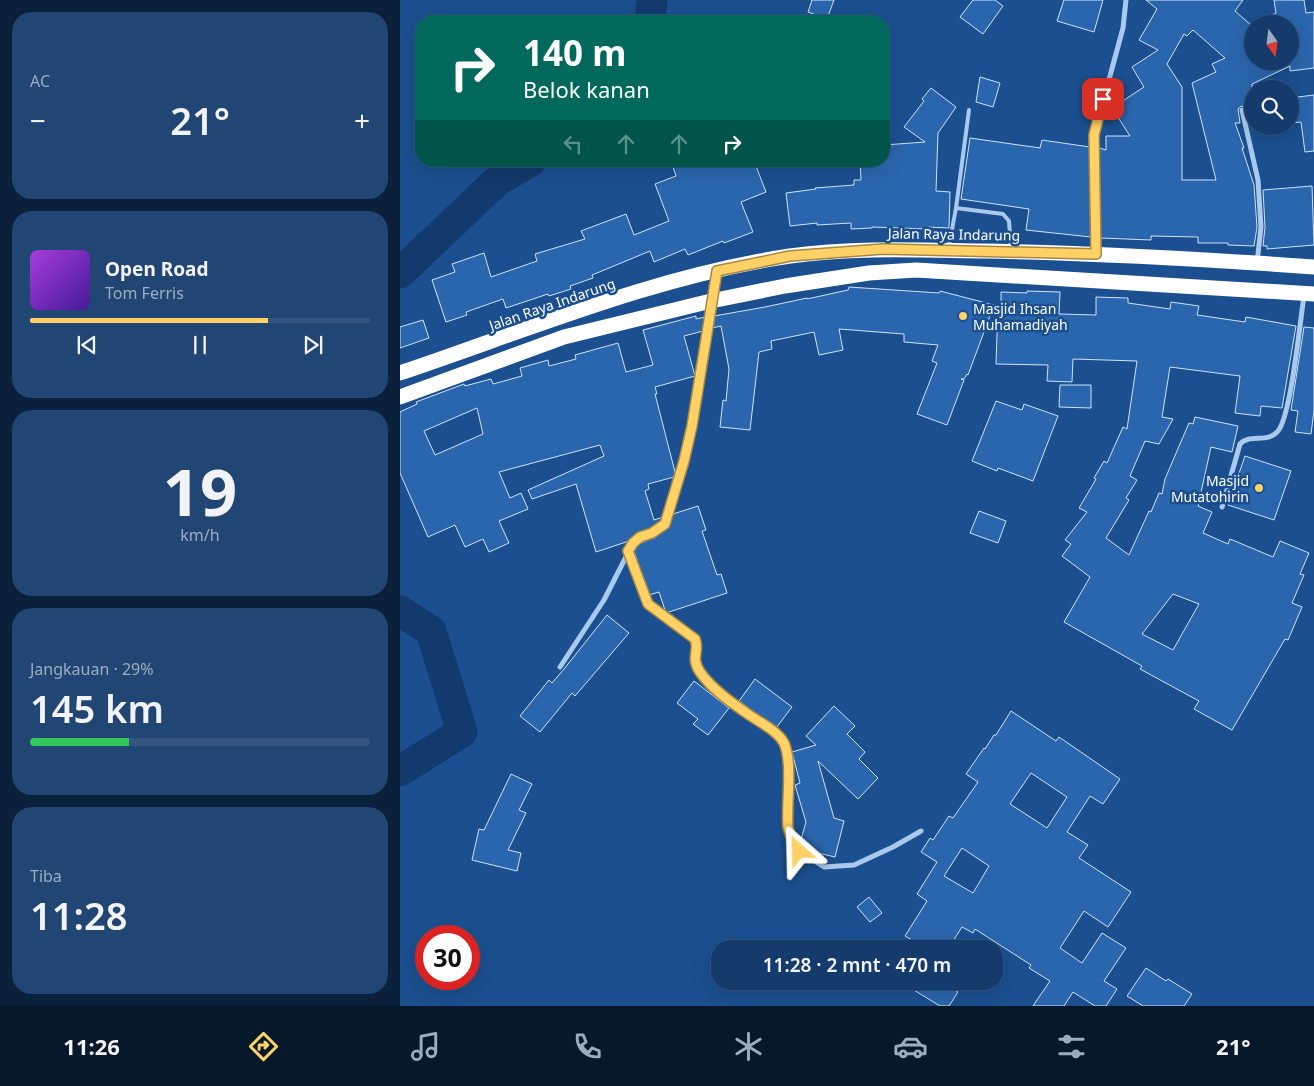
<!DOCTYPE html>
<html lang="id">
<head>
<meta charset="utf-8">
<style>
  body { margin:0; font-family:"Noto Sans",sans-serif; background:#214673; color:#f1f3f6; height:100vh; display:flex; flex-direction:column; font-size:19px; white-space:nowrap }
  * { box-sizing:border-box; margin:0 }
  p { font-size:16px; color:#9dadc1 }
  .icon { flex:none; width:28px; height:28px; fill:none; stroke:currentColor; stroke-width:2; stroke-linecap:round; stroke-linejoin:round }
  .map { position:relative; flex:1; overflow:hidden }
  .details { display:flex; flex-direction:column; gap:12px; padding:12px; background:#0b203b; width:400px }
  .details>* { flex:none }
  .guide { position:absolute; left:15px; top:15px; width:475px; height:152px; border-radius:20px; box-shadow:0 5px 20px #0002,0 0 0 1px #33557e; background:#00695c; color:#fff; overflow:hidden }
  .needle { width:32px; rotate:166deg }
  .buttons { position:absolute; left:844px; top:15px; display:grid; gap:10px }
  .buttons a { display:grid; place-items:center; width:55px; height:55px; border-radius:50%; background:#143b6b; box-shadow:0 5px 20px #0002,0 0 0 1px #33557e; font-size:25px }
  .speed { position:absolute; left:15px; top:925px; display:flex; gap:10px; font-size:25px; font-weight:700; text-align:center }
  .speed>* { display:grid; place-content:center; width:65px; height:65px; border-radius:50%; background:#143b6b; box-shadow:0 5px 20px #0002,0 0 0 1px #33557e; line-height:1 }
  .speed .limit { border:8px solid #d22; background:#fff; color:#111 }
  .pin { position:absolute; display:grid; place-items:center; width:42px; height:42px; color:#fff; margin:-21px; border-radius:10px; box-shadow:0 2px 8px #0006 }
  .me { position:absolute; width:55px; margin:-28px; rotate:335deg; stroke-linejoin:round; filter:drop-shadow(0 0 4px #0008) }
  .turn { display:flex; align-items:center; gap:18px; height:105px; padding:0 25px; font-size:22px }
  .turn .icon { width:65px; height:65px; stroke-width:2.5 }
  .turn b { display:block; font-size:35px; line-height:42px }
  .lanes { display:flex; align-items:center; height:48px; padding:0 25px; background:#0003; justify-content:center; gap:25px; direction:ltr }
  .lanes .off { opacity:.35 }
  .big { font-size:38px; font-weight:600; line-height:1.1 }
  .details .tile { flex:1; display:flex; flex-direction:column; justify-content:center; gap:8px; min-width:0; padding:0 18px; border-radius:20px; background:#214673 }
  .details .dial { align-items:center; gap:0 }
  .dial b { font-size:65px; line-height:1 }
  .song { display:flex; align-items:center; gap:15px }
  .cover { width:60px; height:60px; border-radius:8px; background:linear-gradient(135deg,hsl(280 70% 55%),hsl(260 70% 35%)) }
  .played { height:5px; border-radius:2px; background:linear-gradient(90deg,#ffd166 70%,#33557e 70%) }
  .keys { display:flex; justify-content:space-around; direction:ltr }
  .heat { display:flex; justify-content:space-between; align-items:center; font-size:28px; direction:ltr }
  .charge { height:8px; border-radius:4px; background:linear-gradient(90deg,#34c759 29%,#33557e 0) }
  .trip { position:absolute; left:311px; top:940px; width:292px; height:50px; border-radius:20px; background:#143b6b; box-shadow:0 5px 20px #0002,0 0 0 1px #33557e; font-weight:600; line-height:50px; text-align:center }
  .tabs { display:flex; height:80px; justify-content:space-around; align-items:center; background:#08182b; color:#9dadc1 }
  .tabs .icon { width:35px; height:35px }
  .tabs .active { color:#ffd166 }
  .tabs b { font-size:22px; color:#f1f3f6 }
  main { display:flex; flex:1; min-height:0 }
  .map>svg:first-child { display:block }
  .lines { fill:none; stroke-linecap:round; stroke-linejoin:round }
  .river { stroke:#123a6d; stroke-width:31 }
  .building { fill:#2a66ad; stroke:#cfe3fa; fill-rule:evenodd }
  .lane { stroke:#a9c9ee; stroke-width:4 }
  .street { stroke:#a9c9ee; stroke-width:5 }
  .highway { stroke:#fff; stroke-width:15 }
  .route-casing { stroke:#a68842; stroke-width:12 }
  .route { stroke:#ffd166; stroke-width:9 }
  .poi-dot { fill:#ffd166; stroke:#1b4f8f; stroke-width:2 }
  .labels { text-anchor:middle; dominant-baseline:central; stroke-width:5; stroke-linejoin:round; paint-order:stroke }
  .street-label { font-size:14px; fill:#fff; stroke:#1b4f8f }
  .poi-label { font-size:14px; fill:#fff; stroke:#1b4f8f; text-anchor:start }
</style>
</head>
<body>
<main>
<section class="details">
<div class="tile"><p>AC</p>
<div class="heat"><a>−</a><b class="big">21°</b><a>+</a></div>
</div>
<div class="tile">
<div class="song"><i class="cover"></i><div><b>Open Road</b><p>Tom Ferris</p></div></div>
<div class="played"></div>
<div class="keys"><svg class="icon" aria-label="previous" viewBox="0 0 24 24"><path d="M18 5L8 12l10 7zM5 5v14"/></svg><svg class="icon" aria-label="pause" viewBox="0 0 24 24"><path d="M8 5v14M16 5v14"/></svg><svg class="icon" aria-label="next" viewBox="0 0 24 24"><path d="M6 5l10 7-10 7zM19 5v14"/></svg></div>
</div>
<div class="tile dial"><b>19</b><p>km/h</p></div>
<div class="tile"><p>Jangkauan · 29%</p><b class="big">145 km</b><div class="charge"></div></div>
<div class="tile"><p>Tiba</p><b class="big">11:28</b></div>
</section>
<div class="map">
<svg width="914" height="1006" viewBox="0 0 914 1006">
  <rect width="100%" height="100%" fill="#1b4f8f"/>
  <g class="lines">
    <!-- river -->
    <g class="river">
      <path d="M250 21 252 0"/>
      <path d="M0 273 98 180 131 161"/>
      <path d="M0 611 31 631 62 732 0 771"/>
    </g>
  </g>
  <!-- building -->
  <g class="building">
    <path d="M412 0H434L427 19 408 12Z"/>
    <path d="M573 0H595L603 6 583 34 560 17Z"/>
    <path d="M664 0H703L694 32 657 21Z"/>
    <path d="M746 0H843L835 11 852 26V61H890V24H854L876 13 874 0H904L906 13 914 12V68L890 71V66L852 84V121L849 122 845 107 841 106 838 109 840 123H835L844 148H842L854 185 857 227 854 246 828 245V243H798V237L751 236V240L700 238 699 148 706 150V136H730L712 108 744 87 732 67 758 50 739 40 757 9ZM793 30 825 58 812 64 816 72 792 83 816 180H782V87L767 64 784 34 787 36Z"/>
    <path d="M580 77 600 83 593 107 576 102Z"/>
    <path d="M531 88 556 107 538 133 536 191 550 192 549 228 527 227V229L472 227V228L451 229V223L417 225V223L390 226 386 193 416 189 415 188 454 185V180H461L460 161H484V145L525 142 504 127 524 101 522 99Z"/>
    <path d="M914 95V151L905 152 901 122 890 123V98Z"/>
    <path d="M570 138 640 148 642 140 690 147 691 237 626 230 629 209 561 199Z"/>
    <path d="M271 161H354L366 192 341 202 353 232 324 243 323 241 288 255 285 249 254 262 250 251 192 275 193 278 170 286 171 289 149 296 148 294 106 308 103 299 66 312 67 315 46 322 32 280 55 272 52 264 84 253 91 277 137 261 135 254 185 239 181 231 226 214 234 235 269 221 255 184 276 176Z"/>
    <path d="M912 186 914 245 867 249V246H863L865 227 863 190Z"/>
    <path d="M449 287 539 293 540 291 594 305 568 375 567 374 564 379H561L564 380 547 425 517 414 537 363 532 361 538 345 504 342V334L439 329 443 350 419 355 414 332 371 341 372 349 359 352 350 430 320 427 323 400 326 401 329 369 321 326 312 328 314 316 365 307 407 298V299L448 290Z"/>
    <path d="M627 291 660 292 659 314 696 315V297L728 298V303L770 309 771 302 799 306 797 315 845 322 846 317 896 326 882 408 861 406 860 416 835 413 840 376 770 367 762 417 773 419 759 444 745 441 730 476 737 480 726 498 729 500 706 538 729 555 749 511 751 512 759 493 762 494 765 479 789 423 793 424 795 417 838 426 832 452 811 447 798 506 812 512 803 533 828 544 830 539 873 557 880 541 909 553 900 574 904 575 892 603 902 607 888 640 885 639 832 730 794 709 799 701 740 669 742 666 664 622 690 577 662 556 671 544 665 540 687 512 679 508 696 479 694 478 704 461 707 463 723 427 727 429 737 361 673 359 672 382 647 381 648 365 596 364 598 306 601 307V292L627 293ZM773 594 799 604 773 650 742 634Z"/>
    <path d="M296 316V319L305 317 303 331 284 336 295 376 255 387 257 394H255L275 472 274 477 248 484 249 489 245 491 254 520 263 517 257 526 235 536 229 541 196 552 176 484 132 499 128 490 204 456 200 445 99 472 110 498 121 493 128 509 99 521 109 543 89 552 83 539 65 547 55 525 28 537 0 473V412L17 404 16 402 64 384 65 386 91 379 93 384 122 376 120 368 148 360 149 366 176 359 175 355 218 343 226 372 253 365 243 330ZM77 408 83 434 35 455 24 431Z"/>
    <path d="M23 320 29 338 0 348V327Z"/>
    <path d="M904 327 914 328V410L911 434 895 432 898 411 891 410Z"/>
    <path d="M660 385H691V408L659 407Z"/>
    <path d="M596 401 622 410 624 404 658 416 633 481 598 468 597 471 572 461Z"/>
    <path d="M845 456 891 471 874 520 828 505Z"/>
    <path d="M298 506 306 530 302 531 317 575 321 574 327 593 266 613 259 592 249 595 234 551 239 544 257 536 265 530 273 514Z"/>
    <path d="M579 511 606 521 598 543 570 533Z"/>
    <path d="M207 615 229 633 175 696 172 693 140 732 120 716 149 680 152 683 164 669Z"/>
    <path d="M355 679 392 707 376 728 339 701Z"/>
    <path d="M294 681 329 708 308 735 293 724 298 719 277 703Z"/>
    <path d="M434 706 455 726 447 734 465 752 459 759 478 778 458 799 418 761 434 818 444 821 435 857 405 850 400 843 406 822 395 785 400 783 392 752 416 745 406 736Z"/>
    <path d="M611 711 656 741 659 737 720 779 703 804 690 796 667 832 688 845 679 858 731 892 708 927 684 911 660 948 682 963 702 933 726 948 704 981 717 989 706 1006H695L673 992 664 1006H633L650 981 629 968 631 965 575 929 573 933 562 927 548 949H527L505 936 527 901 517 894 537 862 521 852 530 838 533 840 549 816 553 818 578 782 566 774 584 748 585 749 594 735H596ZM631 773 667 797 647 828 610 804ZM562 848 589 866 573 893 544 876Z"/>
    <path d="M111 774 132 784 119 810 126 813 108 850 121 853 117 871 72 860 79 829 84 830Z"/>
    <path d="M469 897 482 913 470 922 457 907Z"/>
    <path d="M746 968 766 981 768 979 792 994 784 1006H743L727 996Z"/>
    <path d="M499 981H540L558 992 549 1006H540Z"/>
  </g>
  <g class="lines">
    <!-- lane -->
    <g class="lane">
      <path d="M556 208 603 214 609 221 611 249"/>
      <path d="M549 246 556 208 569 110"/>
    </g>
    <!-- street -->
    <g class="street">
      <path d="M842 110 858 180 861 227 857 263"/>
      <path d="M696 253 694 135 723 28 726 0"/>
      <path d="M822 507 840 444C850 433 867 444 878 431 891 416 900 321 904 296"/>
      <path d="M228 551 248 605 295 639 297 643 294 656 295 661 302 674 320 693 376 733 384 743 387 755 389 796 388 829 399 851 424 867 454 865 493 847 521 831"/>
      <path d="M160 667 204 600 233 543C242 535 260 534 265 523 270 515 270 503 273 494 298 422 303 346 317 272"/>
    </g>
    <!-- highway -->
    <g class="highway">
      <path d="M0 373C128 330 255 276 390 256 454 247 518 250 582 251 693 253 803 259 914 267"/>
      <path d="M0 397 164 337 311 301 385 286 469 273 516 270 914 294"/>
    </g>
  </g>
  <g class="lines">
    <defs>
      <path id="route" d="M399 851C395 844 389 835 388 827 386 805 393 763 384 743 377 730 357 721 345 712 329 701 311 688 300 672 290 657 300 651 295 639L248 604 228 551 233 543 240 537 252 533 265 524 284 461 292 426 317 271 390 256 483 249 696 254 694 135 703 99"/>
    </defs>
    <!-- route casing -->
    <use href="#route" class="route-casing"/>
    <!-- route -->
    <use href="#route" class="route"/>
  </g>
  <!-- markers -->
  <g class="poi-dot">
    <circle cx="563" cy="316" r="5"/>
    <circle cx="859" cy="488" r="5"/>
  </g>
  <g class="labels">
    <!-- street labels -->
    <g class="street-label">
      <text transform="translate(554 234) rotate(1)">Jalan Raya Indarung</text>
      <text transform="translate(152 304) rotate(-19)">Jalan Raya Indarung</text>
    </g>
    <!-- poi labels -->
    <g class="poi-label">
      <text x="573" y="308">Masjid Ihsan<tspan x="573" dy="16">Muhamadiyah</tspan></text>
      <text x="849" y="480" text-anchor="end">Masjid<tspan x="849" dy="16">Mutatohirin</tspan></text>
    </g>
  </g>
</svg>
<div class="buttons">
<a><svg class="needle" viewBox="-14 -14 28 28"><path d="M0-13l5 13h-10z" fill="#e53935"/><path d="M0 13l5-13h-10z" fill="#9dadc1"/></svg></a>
<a><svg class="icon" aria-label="search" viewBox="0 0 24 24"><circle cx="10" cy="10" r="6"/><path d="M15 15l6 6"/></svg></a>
</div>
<div class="speed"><div class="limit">30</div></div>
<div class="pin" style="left:703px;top:99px;background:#d93025"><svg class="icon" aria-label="arrive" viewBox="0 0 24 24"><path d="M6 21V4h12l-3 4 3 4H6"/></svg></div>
<svg class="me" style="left:399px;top:851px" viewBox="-20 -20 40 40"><path d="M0-17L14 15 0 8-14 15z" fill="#ffd166" stroke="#fff" stroke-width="4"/></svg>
<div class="trip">11:28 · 2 mnt · 470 m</div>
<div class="guide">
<div class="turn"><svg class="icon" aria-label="right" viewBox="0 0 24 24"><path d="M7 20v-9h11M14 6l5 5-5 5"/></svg><div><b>140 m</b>Belok kanan</div></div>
<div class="lanes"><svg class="icon off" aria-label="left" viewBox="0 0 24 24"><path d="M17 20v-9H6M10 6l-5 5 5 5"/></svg><svg class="icon off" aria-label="ahead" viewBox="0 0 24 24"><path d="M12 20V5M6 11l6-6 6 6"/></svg><svg class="icon off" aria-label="ahead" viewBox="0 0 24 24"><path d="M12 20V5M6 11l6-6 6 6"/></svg><svg class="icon" aria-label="right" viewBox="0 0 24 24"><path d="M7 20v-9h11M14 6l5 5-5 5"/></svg></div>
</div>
</div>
</main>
<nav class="tabs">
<b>11:26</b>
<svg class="icon active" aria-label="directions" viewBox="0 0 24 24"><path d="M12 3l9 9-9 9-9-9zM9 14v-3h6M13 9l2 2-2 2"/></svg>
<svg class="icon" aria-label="music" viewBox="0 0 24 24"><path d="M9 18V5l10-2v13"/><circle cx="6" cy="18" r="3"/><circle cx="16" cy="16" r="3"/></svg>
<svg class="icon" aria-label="phone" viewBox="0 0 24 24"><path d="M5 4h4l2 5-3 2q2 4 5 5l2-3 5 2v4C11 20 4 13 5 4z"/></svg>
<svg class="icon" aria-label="climate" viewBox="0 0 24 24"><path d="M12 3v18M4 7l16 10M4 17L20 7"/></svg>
<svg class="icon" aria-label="car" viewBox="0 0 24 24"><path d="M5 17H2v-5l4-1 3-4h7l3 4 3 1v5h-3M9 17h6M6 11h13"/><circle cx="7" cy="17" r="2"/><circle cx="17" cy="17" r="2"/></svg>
<svg class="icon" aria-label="filters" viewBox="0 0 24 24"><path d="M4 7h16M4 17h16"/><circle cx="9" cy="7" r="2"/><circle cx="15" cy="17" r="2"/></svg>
<b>21°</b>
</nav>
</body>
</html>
